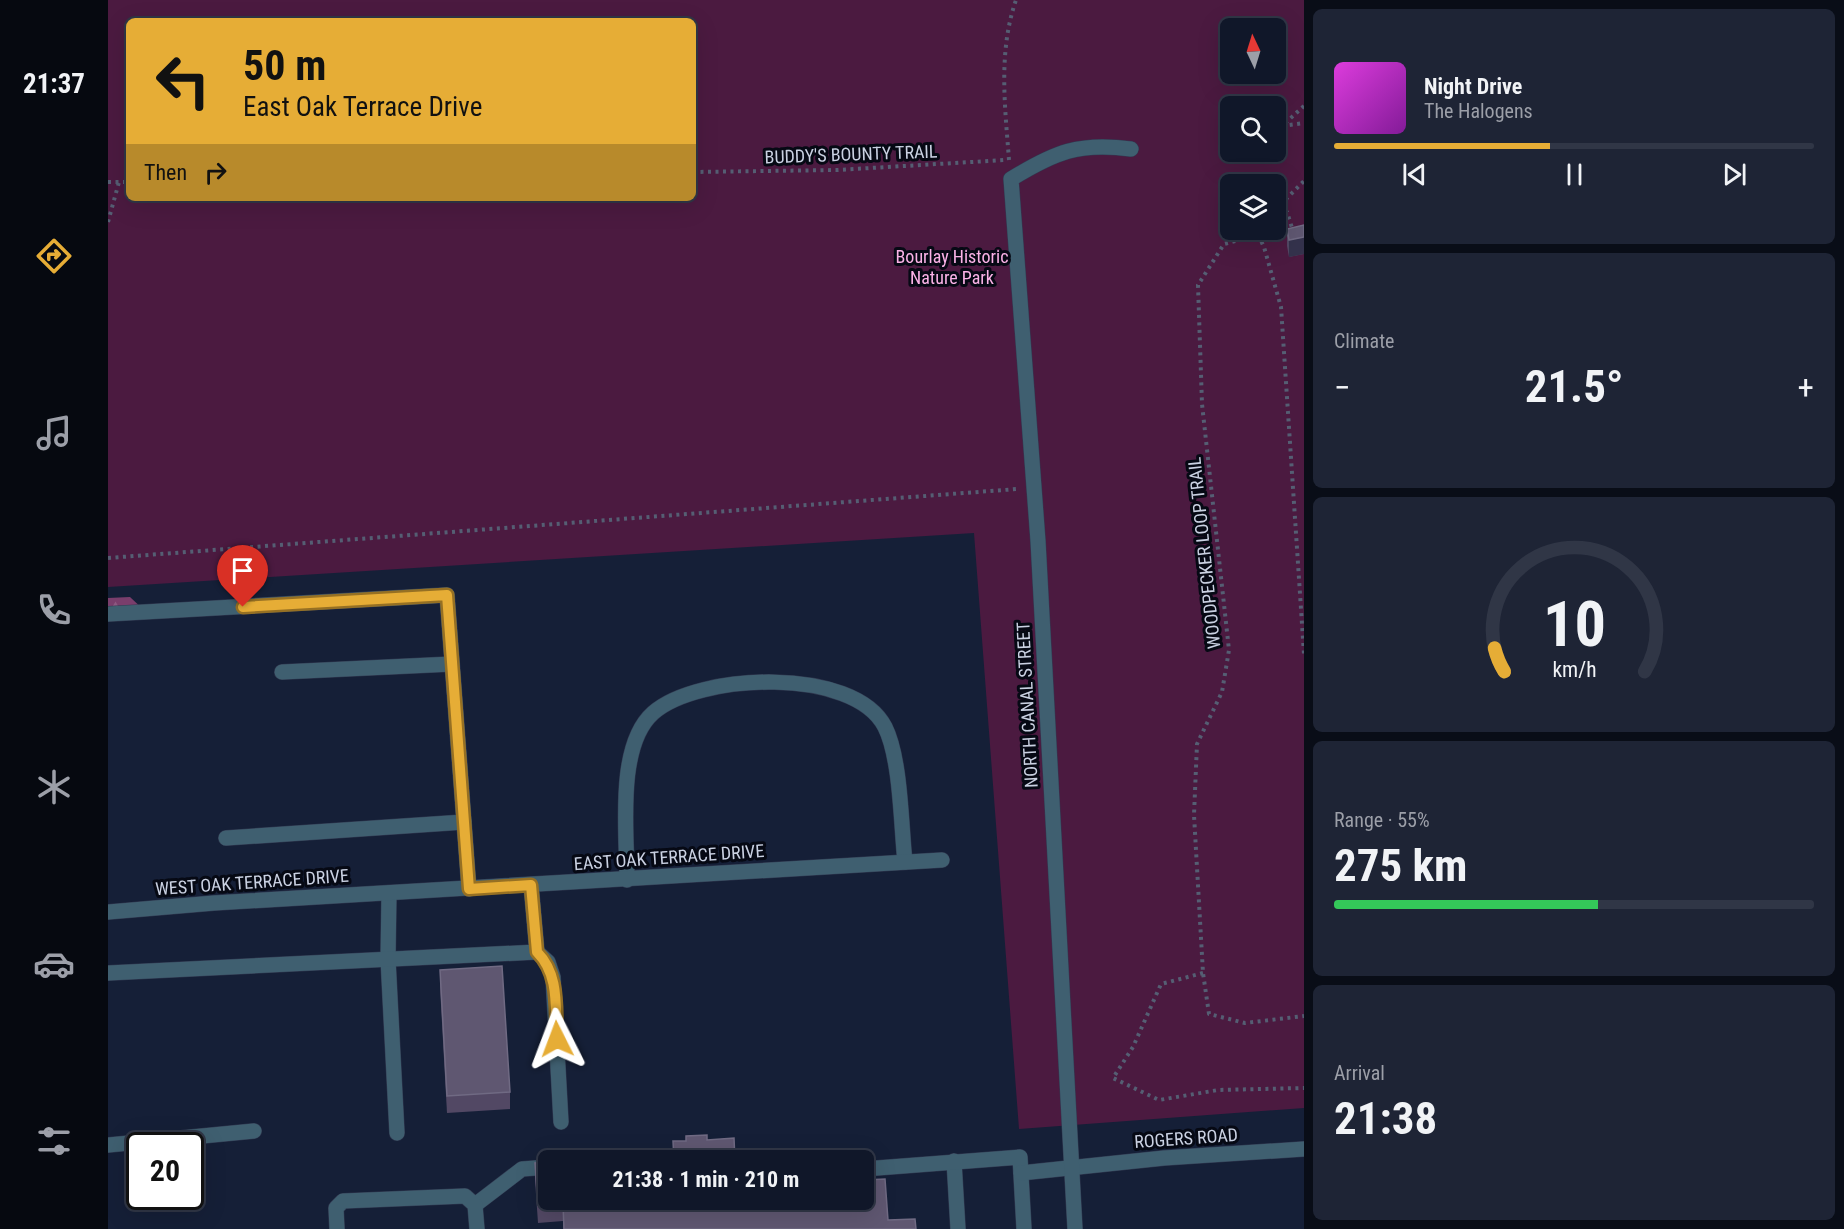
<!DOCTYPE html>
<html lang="en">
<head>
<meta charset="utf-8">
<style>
  body { margin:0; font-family:"Roboto Condensed",sans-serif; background:#1e2435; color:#f1f3f6; height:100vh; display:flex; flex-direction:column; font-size:22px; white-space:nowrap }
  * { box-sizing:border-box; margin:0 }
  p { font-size:20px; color:#9c9fa8 }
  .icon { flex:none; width:33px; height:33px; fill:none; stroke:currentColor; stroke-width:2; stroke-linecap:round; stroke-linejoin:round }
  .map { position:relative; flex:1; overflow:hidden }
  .side { display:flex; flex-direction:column; gap:9px; padding:9px; background:#090d17; width:540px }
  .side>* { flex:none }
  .top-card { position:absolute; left:18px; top:18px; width:570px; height:183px; border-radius:9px; box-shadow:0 6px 24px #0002,0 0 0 2px #303646; background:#e6ad36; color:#111; overflow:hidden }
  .needle { width:39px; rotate:356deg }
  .controls { position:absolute; left:1112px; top:18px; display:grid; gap:12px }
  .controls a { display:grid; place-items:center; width:66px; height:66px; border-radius:9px; background:#101729; box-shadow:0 6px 24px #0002,0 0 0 2px #303646; font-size:30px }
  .speed { position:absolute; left:18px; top:1132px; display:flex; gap:12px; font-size:30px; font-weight:700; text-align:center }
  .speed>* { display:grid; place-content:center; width:78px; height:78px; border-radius:50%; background:#101729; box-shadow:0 6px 24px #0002,0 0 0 2px #303646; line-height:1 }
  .speed .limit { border:3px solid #111; border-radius:9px; background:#fff; color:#111 }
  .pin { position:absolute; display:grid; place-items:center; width:51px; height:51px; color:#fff; margin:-62px -26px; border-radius:50% 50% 50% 0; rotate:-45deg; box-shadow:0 0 6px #0007 }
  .pin .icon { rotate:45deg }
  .me { position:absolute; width:66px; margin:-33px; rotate:357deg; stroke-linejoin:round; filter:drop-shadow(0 0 4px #0008) }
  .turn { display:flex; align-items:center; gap:21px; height:126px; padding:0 18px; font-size:27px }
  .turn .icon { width:78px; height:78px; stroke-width:2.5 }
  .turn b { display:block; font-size:42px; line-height:51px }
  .then { display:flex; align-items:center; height:57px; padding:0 18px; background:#0003; gap:12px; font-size:22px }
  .big { font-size:45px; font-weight:700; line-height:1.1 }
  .side .widget { flex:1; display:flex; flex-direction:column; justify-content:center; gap:9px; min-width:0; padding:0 21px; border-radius:9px; background:#1e2435 }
  .side .dial { align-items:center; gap:0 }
  .dial svg { height:156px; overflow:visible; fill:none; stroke:#303646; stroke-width:7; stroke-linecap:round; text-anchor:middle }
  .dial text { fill:#f1f3f6; stroke:none }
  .song { display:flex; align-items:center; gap:18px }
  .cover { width:72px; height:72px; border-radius:9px; background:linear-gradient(135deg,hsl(300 70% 55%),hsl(290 70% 35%)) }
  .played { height:6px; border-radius:3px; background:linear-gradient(90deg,#e6ad36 45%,#303646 45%) }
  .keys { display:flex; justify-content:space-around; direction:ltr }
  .heat { display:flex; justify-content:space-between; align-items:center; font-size:33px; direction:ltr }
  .charge { height:9px; border-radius:4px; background:linear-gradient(90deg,#34c759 55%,#303646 0) }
  .trip { position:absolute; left:430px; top:1150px; width:336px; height:60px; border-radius:9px; background:#101729; box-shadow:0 6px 24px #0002,0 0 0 2px #303646; font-weight:700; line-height:60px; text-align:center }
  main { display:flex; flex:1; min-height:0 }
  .menu { display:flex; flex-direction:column; width:108px; justify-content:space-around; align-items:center; background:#060910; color:#9c9fa8 }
  .menu .icon { width:42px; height:42px }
  .menu .on { color:#e6ad36 }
  .menu b { font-size:27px; color:#f1f3f6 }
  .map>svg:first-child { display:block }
  .green { fill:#4b1a40; fill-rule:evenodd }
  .forest { fill:url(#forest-firs) }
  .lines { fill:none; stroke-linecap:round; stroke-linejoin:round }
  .minor-casing { stroke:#323b52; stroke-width:16 }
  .path { stroke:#555e73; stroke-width:4; stroke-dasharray:3 4.5; stroke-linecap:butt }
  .minor { stroke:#3f5f70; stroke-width:15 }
  .wall { fill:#524864 }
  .shaded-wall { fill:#34324c }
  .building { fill:#5f5771; stroke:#706a83; stroke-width:1.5 }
  .route-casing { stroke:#967023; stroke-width:15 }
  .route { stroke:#e6ad36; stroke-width:10 }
  .labels { text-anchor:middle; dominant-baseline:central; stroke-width:6; stroke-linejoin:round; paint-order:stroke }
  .street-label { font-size:18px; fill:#cad1e2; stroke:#060914 }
  .park-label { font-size:18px; fill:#fbb2e7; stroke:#060914 }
</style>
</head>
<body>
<main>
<nav class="menu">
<b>21:37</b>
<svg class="icon on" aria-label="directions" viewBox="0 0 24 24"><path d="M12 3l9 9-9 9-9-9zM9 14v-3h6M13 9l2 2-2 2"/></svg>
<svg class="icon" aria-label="music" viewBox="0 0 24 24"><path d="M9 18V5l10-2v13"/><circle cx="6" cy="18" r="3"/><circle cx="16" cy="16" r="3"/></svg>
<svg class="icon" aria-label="phone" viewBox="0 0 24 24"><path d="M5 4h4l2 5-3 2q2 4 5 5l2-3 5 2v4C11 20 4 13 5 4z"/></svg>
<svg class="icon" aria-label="climate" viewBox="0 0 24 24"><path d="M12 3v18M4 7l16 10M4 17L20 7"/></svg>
<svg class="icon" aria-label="car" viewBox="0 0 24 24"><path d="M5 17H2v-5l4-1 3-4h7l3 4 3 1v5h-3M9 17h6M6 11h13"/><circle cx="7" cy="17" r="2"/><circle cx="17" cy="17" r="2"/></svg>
<svg class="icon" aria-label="filters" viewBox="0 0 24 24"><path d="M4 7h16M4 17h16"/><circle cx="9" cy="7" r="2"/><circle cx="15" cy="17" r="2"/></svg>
</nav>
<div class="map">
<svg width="1196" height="1229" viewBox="0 0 1196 1229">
  <defs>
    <pattern id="forest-firs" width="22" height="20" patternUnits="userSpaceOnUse" patternTransform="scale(1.5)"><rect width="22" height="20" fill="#7a3e6c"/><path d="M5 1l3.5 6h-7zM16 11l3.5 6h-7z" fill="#8c5981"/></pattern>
  </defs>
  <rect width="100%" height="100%" fill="#151f37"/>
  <!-- green -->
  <path class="green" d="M0 0H1196V1108L911 1129 866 533 0 587ZM21 21H585V198H21ZM1122 28H1167V74H1122ZM1122 106H1167V152H1122ZM1122 184H1167V230H1122Z"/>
  <!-- forest -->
  <path class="forest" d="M22 597 39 613 0 616V598Z"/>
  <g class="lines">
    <defs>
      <g id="minor">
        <path d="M0 614 339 595 361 889"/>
        <path d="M174 672 344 664"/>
        <path d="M118 838 356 822"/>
        <path d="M519 880C519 833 508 746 545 713 590 673 746 666 777 727 793 759 793 826 797 862"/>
        <path d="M281 893 280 959 289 1133"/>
        <path d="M0 912 106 903 834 860"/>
        <path d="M429 952 440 962 445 977 453 1122"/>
        <path d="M0 973 429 952 423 885"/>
        <path d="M0 1145 146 1131"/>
        <path d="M846 1161 850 1229"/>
        <path d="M756 1169 912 1157 916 1229"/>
        <path d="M913 1173 1056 1158 1196 1149"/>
        <path d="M367 1205 414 1169 441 1167"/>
        <path d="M229 1229 228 1208 235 1201 357 1196 367 1205 369 1229"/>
        <path d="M967 1229 930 541 903 179C947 152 971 142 1023 149"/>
      </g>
    </defs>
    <!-- minor casing -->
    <use href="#minor" class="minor-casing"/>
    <!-- path -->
    <g class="path">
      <path d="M1196 106 1174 126 1196 123"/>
      <path d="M901 160C897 106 890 52 908 0"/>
      <path d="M585 172 729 170 897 160"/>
      <path d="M1139 181 1145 184"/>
      <path d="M0 182H21"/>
      <path d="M1167 199 1179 212 1185 231"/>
      <path d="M1167 210 1196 181"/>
      <path d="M0 222 11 182"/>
      <path d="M1154 230 1150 235 1116 244 1090 285 1094 404 1121 650 1114 692 1089 744 1086 815 1095 973 1101 1014 1137 1023 1196 1016"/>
      <path d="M1150 235 1156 247 1173 307 1196 654"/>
      <path d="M0 558 909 489"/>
      <path d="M1095 973 1053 984 1025 1047 1005 1078 1051 1100 1110 1090 1196 1088"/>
    </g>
    <!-- minor -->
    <use href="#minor" class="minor"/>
  </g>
  <!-- wall -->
  <g class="wall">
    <path d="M1196 225V254L1181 257 1179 246V229Z"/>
    <path d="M332 970 402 1092V1109L339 1113 332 987Z"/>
    <path d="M427 1163 441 1200 780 1220 808 1229H455V1221L430 1223 427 1180Z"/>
  </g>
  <!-- shaded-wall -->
  <path class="shaded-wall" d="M1196 237V254L1181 257V240Z"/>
  <!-- building -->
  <g class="building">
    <path d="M1196 225V237L1181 240 1179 229Z"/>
    <path d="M394 966 402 1092 339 1096 332 970Z"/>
    <path d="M599 1135V1140L626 1138 627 1161H566L565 1141H578V1136Z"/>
    <path d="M496 1159V1161H462Z"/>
    <path d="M441 1162V1200H756V1180L777 1179 780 1220 807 1219 808 1229H456L455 1204 430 1206 427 1163Z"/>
  </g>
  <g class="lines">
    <defs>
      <path id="route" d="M135 607 339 595 361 889 423 885 429 952C452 975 447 1008 449 1039"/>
    </defs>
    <!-- route casing -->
    <use href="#route" class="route-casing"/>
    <!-- route -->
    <use href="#route" class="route"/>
  </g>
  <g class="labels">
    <!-- street labels -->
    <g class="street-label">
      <text transform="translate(743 154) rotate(-2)">BUDDY'S BOUNTY TRAIL</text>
      <text transform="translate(1096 553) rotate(-96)">WOODPECKER LOOP TRAIL</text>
      <text transform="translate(919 705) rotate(-93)">NORTH CANAL STREET</text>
      <text transform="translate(561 857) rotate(-4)">EAST OAK TERRACE DRIVE</text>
      <text transform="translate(144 882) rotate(-4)">WEST OAK TERRACE DRIVE</text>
      <text transform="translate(1078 1138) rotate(-4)">ROGERS ROAD</text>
    </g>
    <!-- park labels -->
    <g class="park-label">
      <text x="844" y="256">Bourlay Historic<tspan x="844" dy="21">Nature Park</tspan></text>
    </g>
  </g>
</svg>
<div class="controls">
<a><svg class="needle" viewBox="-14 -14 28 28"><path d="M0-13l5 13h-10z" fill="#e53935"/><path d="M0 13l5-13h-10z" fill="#9c9fa8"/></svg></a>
<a><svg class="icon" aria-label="search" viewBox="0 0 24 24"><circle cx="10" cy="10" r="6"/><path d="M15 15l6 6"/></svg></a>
<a><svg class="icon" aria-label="layers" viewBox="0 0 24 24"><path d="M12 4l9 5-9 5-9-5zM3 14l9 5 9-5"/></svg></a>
</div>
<div class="speed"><div class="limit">20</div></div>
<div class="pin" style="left:135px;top:607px;background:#d93025"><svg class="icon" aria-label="arrive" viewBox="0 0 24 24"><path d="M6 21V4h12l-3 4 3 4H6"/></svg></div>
<svg class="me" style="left:449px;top:1039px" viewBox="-20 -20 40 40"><path d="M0-17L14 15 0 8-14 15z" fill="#e6ad36" stroke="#fff" stroke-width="4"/></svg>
<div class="trip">21:38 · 1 min · 210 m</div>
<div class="top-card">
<div class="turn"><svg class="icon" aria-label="left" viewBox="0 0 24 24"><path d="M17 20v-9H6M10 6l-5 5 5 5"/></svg><div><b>50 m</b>East Oak Terrace Drive</div></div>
<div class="then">Then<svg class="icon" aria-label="right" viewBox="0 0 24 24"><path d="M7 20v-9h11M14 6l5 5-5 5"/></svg></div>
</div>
</div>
<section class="side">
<div class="widget">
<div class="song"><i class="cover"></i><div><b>Night Drive</b><p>The Halogens</p></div></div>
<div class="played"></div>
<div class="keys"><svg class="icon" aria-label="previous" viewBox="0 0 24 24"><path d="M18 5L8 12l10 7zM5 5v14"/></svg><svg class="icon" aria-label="pause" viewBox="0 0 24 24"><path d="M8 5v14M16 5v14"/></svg><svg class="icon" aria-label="next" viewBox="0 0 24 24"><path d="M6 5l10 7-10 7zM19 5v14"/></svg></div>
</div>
<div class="widget"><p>Climate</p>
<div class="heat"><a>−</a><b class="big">21.5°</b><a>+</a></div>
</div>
<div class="widget dial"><svg viewBox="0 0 100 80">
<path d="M14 69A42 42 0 1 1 86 69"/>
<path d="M14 69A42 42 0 0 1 9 57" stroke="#e6ad36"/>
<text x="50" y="56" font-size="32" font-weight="700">10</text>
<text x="50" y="72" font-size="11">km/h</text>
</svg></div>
<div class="widget"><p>Range · 55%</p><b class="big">275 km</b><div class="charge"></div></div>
<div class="widget"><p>Arrival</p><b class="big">21:38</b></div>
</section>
</main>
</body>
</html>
